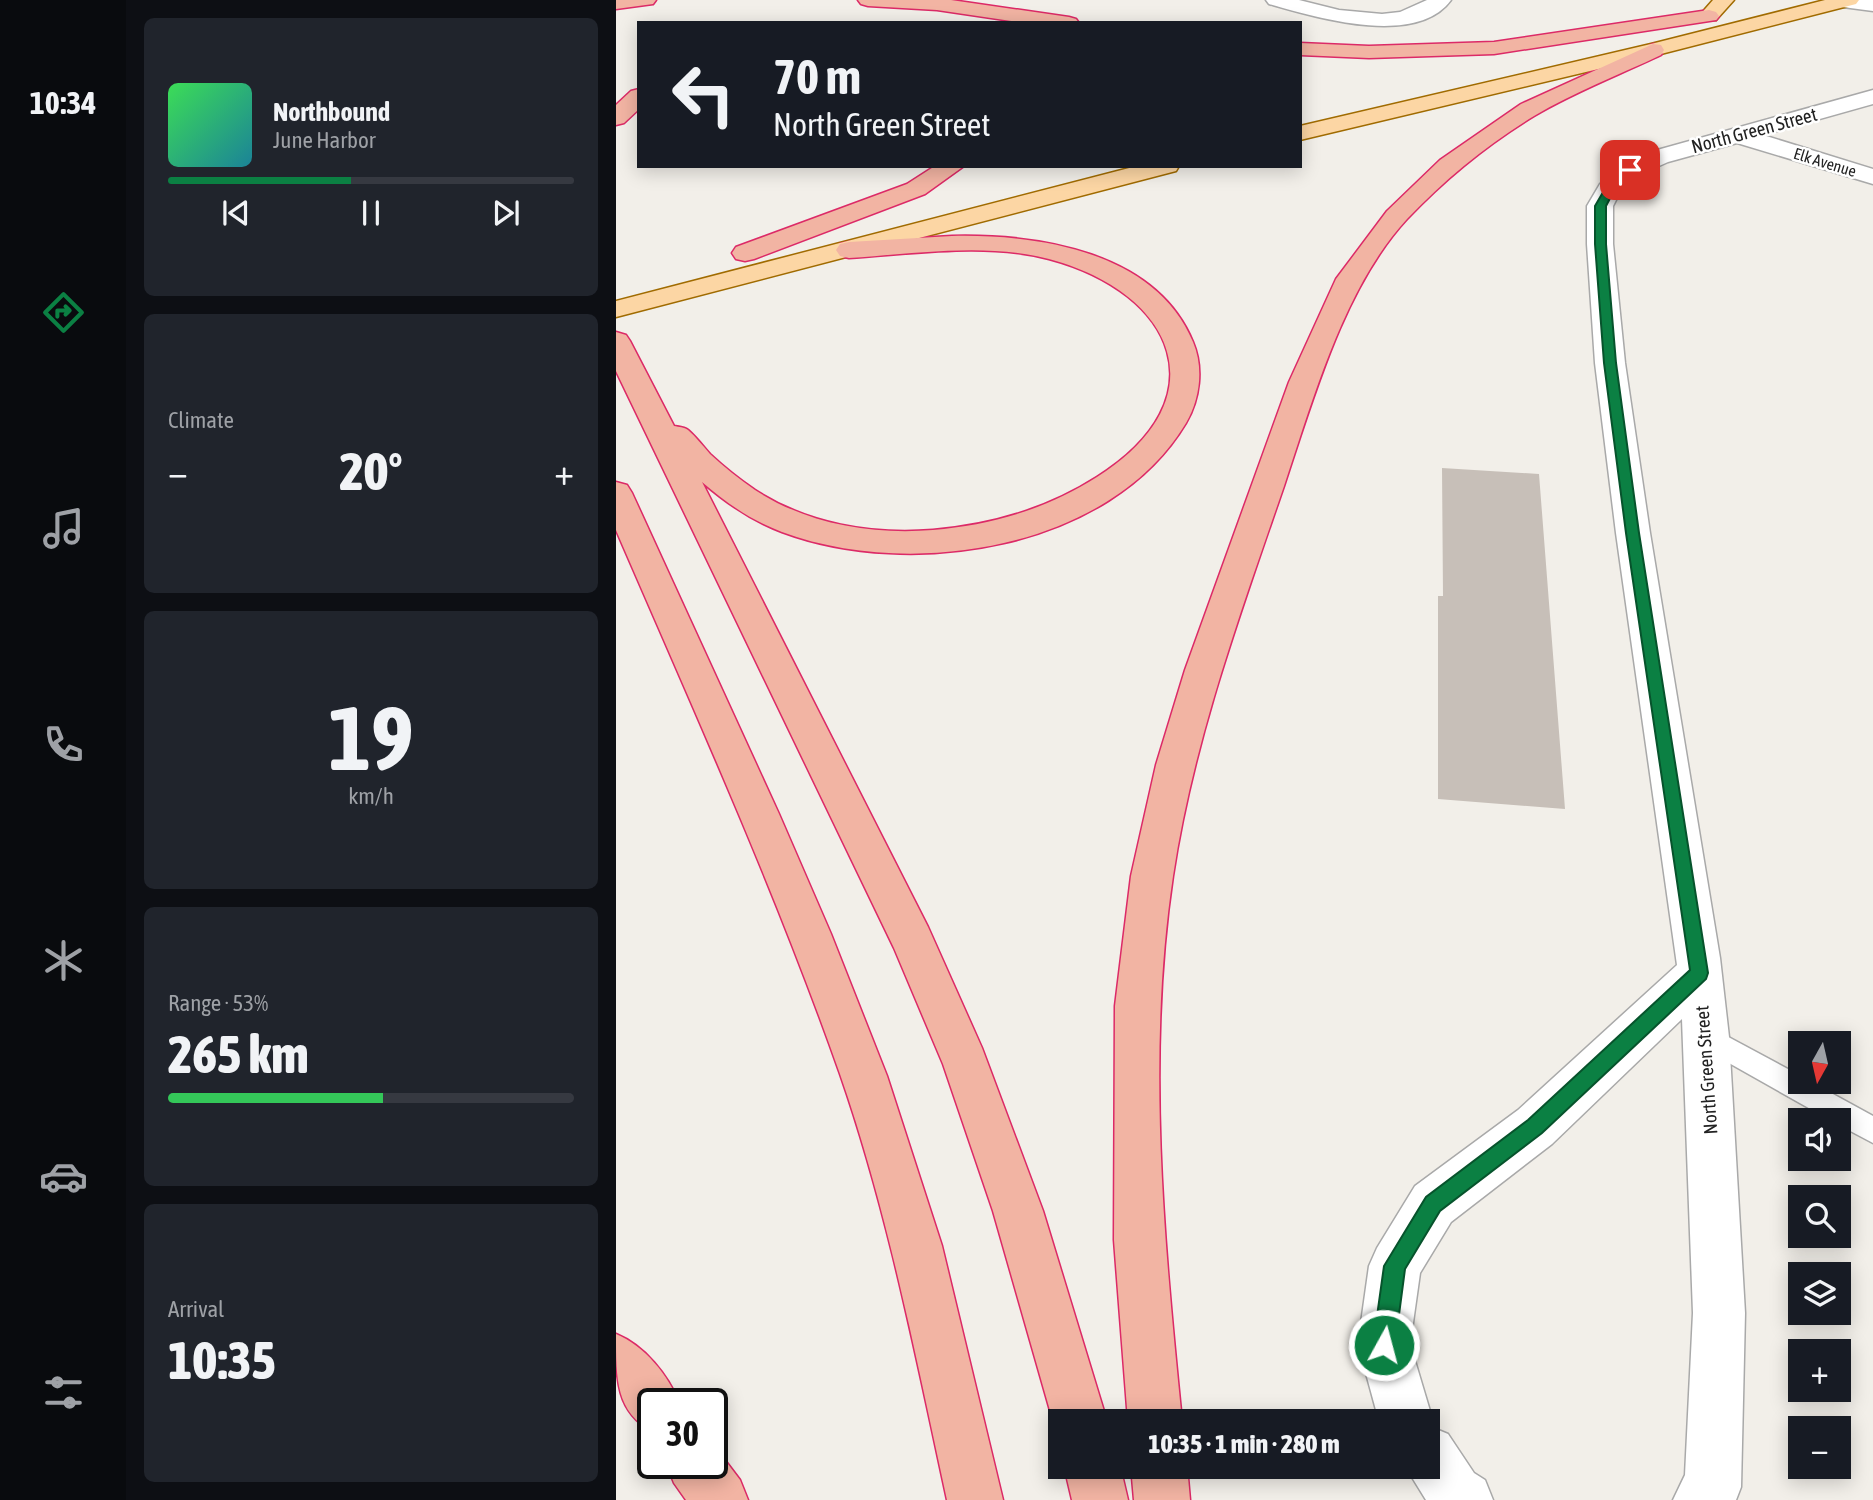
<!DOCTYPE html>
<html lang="en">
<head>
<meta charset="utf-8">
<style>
  body { margin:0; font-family:"Asap Condensed",sans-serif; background:#20242c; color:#f1f3f6; height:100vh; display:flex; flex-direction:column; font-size:26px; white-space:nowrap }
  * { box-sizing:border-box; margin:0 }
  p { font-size:23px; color:#9ea1a6 }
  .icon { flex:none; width:38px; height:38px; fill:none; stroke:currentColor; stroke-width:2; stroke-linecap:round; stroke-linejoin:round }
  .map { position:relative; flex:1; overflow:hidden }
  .drawer { display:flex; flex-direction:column; gap:18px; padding:18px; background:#0d0f14; width:490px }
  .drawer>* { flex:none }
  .top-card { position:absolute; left:21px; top:21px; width:665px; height:147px; border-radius:0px; box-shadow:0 4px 18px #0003; background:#171b24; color:#f1f3f6; overflow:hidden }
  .needle { width:46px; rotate:188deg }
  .controls { position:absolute; left:1172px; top:1031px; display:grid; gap:14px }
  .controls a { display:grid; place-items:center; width:63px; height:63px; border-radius:0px; background:#171b24; box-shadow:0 4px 18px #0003; font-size:35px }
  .speed { position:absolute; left:21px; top:1388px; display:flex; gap:14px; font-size:35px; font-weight:700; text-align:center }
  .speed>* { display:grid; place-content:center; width:91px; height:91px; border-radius:50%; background:#171b24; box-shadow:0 4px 18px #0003; line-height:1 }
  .speed .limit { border:4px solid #111; border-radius:10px; background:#fff; color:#111 }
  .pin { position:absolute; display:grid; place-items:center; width:60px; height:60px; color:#fff; margin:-30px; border-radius:14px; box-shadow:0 4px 10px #0006 }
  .me { position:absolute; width:77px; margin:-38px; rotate:7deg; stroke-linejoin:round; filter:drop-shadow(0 0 5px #0008) }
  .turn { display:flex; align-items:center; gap:24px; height:147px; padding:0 21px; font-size:32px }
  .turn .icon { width:91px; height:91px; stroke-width:2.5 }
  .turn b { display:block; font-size:49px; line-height:60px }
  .big { font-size:52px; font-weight:800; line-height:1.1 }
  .drawer .tile { flex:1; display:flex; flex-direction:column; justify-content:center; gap:10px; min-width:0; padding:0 24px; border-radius:10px; background:#20242c }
  .drawer .dial { align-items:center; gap:0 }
  .dial b { font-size:91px; line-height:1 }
  .song { display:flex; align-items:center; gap:21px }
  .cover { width:84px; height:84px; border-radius:10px; background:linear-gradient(135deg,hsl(130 70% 55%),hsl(190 70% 35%)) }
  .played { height:7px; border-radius:4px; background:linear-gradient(90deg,#0b8043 45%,#363941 45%) }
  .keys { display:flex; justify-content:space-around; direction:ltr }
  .heat { display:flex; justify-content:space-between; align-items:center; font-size:38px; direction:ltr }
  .charge { height:10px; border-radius:5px; background:linear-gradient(90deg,#34c759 53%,#363941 0) }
  .trip { position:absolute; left:432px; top:1409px; width:392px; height:70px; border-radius:0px; background:#171b24; box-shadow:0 4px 18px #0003; font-weight:800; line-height:70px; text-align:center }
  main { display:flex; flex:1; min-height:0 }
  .menu { display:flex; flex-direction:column; width:126px; justify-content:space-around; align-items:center; background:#090b0e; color:#9ea1a6 }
  .menu .icon { width:49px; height:49px }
  .menu .selected { color:#0b8043 }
  .menu b { font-size:32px; color:#f1f3f6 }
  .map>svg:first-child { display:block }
  .building { fill:#c7bfb8 }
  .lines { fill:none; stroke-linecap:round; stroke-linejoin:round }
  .service-casing { stroke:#a9a9a9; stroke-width:3 }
  .minor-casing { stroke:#a9a9a9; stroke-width:3 }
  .primary-casing { stroke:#a06b00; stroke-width:3 }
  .trunk-casing { stroke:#dc2a67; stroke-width:3 }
  .service { fill:#fff; fill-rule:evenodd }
  .minor { fill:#fff; fill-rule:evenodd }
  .primary { fill:#fcd6a4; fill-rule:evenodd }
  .trunk { fill:#f2b4a3; fill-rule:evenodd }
  .route { fill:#0b8043; stroke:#07532c; stroke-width:2 }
  .labels { text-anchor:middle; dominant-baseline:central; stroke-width:5; stroke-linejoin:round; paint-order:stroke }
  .far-street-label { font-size:16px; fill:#222; stroke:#fff }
  .street-label { font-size:19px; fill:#222; stroke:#fff }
</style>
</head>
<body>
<main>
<nav class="menu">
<b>10:34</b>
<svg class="icon selected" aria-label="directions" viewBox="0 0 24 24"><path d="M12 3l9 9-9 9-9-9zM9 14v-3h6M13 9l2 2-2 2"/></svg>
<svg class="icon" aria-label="music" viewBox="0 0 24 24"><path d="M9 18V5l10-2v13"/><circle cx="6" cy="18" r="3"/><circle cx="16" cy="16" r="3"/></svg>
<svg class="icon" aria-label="phone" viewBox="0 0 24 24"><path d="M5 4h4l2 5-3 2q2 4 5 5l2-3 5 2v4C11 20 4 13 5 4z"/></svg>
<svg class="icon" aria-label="climate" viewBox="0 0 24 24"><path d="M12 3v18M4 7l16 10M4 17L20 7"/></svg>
<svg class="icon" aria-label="car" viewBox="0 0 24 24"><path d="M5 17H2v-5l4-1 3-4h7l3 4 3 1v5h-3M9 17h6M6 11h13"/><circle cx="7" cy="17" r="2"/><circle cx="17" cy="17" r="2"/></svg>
<svg class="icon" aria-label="filters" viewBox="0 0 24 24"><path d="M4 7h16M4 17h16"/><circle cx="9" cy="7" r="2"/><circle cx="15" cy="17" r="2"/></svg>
</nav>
<section class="drawer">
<div class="tile">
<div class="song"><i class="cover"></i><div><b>Northbound</b><p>June Harbor</p></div></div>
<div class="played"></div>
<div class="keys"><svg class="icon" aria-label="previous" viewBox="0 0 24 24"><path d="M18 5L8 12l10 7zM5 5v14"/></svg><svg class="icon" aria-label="pause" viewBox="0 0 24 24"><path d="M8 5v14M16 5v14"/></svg><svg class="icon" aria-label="next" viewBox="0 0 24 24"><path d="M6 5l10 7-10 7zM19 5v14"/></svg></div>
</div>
<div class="tile"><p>Climate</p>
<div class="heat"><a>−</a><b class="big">20°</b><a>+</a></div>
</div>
<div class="tile dial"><b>19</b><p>km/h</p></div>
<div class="tile"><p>Range · 53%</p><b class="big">265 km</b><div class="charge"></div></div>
<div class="tile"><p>Arrival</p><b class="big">10:35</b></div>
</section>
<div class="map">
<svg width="1257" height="1500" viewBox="0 0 1257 1500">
  <rect width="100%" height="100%" fill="#f2efe9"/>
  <!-- building -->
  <path class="building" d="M826 468 923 474 949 809 822 799V596H827Z"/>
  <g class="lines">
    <defs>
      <path id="service" d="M1090 1025 1185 1076V1082H1195L1257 1116V1143L1223 1125V1120H1214L1081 1045 1078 1037 1081 1029Z"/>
      <g id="minor">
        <path d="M650 0H683L723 10 766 14 784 12 811 0H835C800 48 699 17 653 4Z"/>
        <path d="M1217 0H1257V11L1219 6Z"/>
        <path d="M1257 90V104L1147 135 1257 169V184L1121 143 1052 162 1023 175 1006 188 997 206V244L1009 363 1034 533 1104 958 1113 1037 1129 1313 1125 1487 1120 1500H1057L1069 1475 1077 1313 1066 1019 936 1144 835 1222 804 1273 794 1344 817 1421 815 1427 832 1434 858 1473 869 1480 877 1500H810L789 1466H812V1421H763L742 1344 753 1266 761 1248 799 1186 902 1110 1061 965 1000 533 979 363 971 244V206L984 184 1005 165 1034 152Z"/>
      </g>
      <g id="primary">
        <path d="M1097 0H1118L1100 20H1086L1083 16Z"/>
        <path d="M1209 0H1243L1240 4 1037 56 684 140V126L1035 44Z"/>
        <path d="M521 166H563L560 171 0 317V301Z"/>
      </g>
      <g id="trunk">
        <path d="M0 0H40L37 4 0 9Z"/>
        <path d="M242 0H335L453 17 460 19 463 23H408L321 10 252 6 245 4Z"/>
        <path d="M1093 10 1100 12 1103 16 1100 20 878 54 753 58 684 55V43L753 46 878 42Z"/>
        <path d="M1037 44 1045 45 1048 50 1045 55C1003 75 958 92 918 116 872 144 829 179 791 219 728 287 697 399 668 486 624 614 577 742 557 876 530 1056 548 1241 566 1421H512L498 1240 499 1006 515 876 540 765 569 670 673 382 720 279 771 211 824 160 905 104Z"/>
        <path d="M23 89V109L8 123 0 125V105L15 91Z"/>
        <path d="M319 166H348L309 194 138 259 129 261 120 259 116 253 120 247 291 184Z"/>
        <path d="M336 236C423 234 540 252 577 342 588 368 584 399 570 423 494 550 295 580 166 532 136 521 109 502 86 482L312 927 366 1048 427 1211 491 1421H444V1440L437 1421 377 1211 327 1064 278 948 0 371V332L10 335 14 341 58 426C63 427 68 427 72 430 80 437 87 446 94 454 108 467 123 479 139 490 191 524 256 535 317 530 376 525 431 509 481 477 605 399 560 293 433 259 369 242 298 254 233 258L224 256 220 250 224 244 233 242Z"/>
        <path d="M0 482 11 485 16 493 163 814 215 934 271 1076 326 1246 387 1500H331C300 1357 272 1212 224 1074 159 889 78 710 0 530Z"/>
        <path d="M0 1334C29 1346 52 1375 64 1404H37V1432C0 1412 0 1380 0 1334Z"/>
        <path d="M96 1443 124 1480 132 1500H70L58 1483 50 1463H96Z"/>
        <path d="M448 1466H504L512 1500H456Z"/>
        <path d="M515 1466H571L574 1500H518Z"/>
      </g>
    </defs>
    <!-- service casing -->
    <use href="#service" class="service-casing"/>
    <!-- minor casing -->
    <use href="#minor" class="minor-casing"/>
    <!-- primary casing -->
    <use href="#primary" class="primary-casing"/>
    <!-- trunk casing -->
    <use href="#trunk" class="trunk-casing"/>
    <!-- service -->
    <use href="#service" class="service"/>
    <!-- minor -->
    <use href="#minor" class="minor"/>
    <!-- primary -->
    <use href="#primary" class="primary"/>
    <!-- trunk -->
    <use href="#trunk" class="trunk"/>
  </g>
  <!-- route -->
  <path class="route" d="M1010 168 1019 170 1001 185 990 206V244L1000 363 1023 533 1092 973 1090 979 926 1133 824 1211 789 1269 779 1345 776 1352 768 1355 761 1352 757 1345 768 1266 810 1197 912 1120 1074 970 1010 533 988 363 979 244V206L993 182Z"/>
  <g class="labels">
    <!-- far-street labels -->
    <g class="far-street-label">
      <text transform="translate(1209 162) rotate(17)">Elk Avenue</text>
    </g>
    <!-- street labels -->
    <g class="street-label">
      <text transform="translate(1138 130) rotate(-15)">North Green Street</text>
      <text transform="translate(1090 1070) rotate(-94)">North Green Street</text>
    </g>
  </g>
</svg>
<div class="controls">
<a><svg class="needle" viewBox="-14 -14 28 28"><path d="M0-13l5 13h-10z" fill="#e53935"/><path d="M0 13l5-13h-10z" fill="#9ea1a6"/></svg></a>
<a><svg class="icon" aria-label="sound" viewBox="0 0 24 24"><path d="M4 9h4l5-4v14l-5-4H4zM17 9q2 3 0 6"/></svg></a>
<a><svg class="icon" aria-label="search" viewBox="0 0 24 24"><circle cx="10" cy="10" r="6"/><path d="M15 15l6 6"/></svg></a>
<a><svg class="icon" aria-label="layers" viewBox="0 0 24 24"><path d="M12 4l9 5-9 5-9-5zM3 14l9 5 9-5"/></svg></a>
<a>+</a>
<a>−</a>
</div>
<div class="speed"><div class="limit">30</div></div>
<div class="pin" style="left:1014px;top:170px;background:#d93025"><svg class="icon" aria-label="arrive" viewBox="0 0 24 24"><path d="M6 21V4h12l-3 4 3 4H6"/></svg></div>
<svg class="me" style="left:768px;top:1345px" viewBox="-20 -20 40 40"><circle r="17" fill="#0b8043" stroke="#fff" stroke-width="3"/><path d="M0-11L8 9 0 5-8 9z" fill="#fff"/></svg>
<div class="trip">10:35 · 1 min · 280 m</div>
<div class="top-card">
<div class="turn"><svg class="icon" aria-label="left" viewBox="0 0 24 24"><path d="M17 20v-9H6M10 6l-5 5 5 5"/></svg><div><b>70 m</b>North Green Street</div></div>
</div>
</div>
</main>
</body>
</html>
